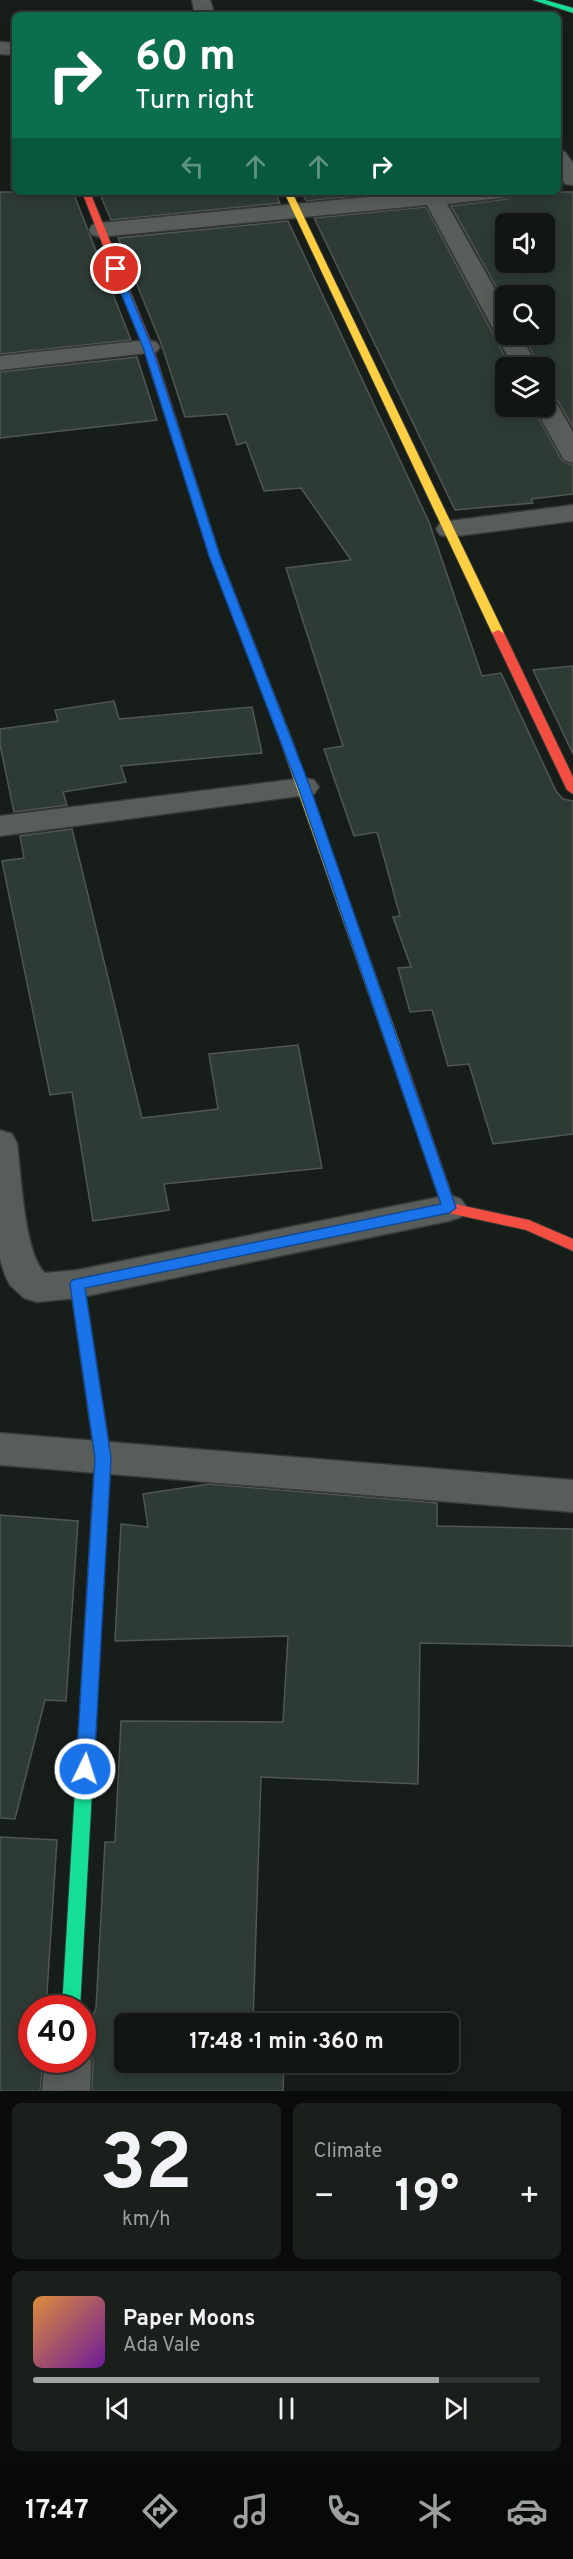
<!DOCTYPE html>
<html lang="en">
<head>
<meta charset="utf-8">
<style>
  body { margin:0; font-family:Overpass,sans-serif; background:#1a1f1c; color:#f1f3f6; height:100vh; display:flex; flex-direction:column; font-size:22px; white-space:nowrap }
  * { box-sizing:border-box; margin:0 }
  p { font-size:20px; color:#9c9fa0 }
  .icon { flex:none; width:33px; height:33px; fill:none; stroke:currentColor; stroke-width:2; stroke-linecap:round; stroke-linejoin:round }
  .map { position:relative; height:2091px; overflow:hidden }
  .drawer { display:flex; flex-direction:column; gap:12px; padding:12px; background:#090c0a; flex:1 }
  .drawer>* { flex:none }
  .guide { position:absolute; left:12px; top:12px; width:549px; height:183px; border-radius:9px; box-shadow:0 3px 15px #0003,0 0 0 2px #303533; background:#0b6e4f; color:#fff; overflow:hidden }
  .fabs { position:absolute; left:495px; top:213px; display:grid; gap:12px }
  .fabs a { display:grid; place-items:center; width:60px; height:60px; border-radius:9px; background:#111613; box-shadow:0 3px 15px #0003,0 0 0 2px #303533; font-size:30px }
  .speed { position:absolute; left:18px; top:1995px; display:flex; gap:12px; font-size:30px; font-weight:700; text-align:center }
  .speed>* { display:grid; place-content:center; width:78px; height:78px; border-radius:50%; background:#111613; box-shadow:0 3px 15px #0003,0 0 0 2px #303533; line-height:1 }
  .speed .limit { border:9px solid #d22; background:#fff; color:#111 }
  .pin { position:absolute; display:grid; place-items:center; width:51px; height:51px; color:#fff; margin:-26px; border:3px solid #fff; border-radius:50%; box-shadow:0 2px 6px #0007 }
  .me { position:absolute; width:66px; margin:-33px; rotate:4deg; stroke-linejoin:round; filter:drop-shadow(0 0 4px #0008) }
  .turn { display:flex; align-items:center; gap:21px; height:126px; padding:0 24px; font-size:27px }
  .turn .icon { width:78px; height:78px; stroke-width:2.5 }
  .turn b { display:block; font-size:42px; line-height:51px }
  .lanes { display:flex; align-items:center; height:57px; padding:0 24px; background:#0003; justify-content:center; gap:30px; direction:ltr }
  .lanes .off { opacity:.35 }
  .big { font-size:45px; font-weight:700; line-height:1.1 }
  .drawer .tile { flex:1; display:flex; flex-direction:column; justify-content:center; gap:9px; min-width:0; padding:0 21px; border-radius:9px; background:#1a1f1c }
  .drawer .dial { align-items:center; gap:0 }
  .dial b { font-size:78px; line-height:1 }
  .song { display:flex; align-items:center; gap:18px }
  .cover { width:72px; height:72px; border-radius:9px; background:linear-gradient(135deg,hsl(30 70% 55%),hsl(280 70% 35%)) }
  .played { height:6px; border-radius:3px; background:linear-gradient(90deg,#9fa6a2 80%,#303533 80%) }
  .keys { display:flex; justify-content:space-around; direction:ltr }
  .heat { display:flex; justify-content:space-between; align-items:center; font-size:33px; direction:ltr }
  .drawer .tiles { flex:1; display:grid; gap:12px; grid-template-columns:1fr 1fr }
  .tile:last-child { grid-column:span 2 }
  .trip { position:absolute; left:114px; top:2013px; width:345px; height:60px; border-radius:9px; background:#111613; box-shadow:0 3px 15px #0003,0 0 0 2px #303533; font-weight:700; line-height:60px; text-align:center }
  .tab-bar { display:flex; height:96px; justify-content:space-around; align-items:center; background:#070908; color:#9c9fa0 }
  .tab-bar .icon { width:42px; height:42px }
  .tab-bar .current { color:#9fa6a2 }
  .tab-bar b { font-size:27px; color:#f1f3f6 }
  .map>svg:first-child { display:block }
  .building { fill:#2e3b34; stroke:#515653; stroke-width:1.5; fill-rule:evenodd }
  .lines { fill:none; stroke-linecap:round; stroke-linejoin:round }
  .street-casing { stroke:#343936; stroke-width:3 }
  .fast-casing { stroke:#343936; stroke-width:2 }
  .slow-casing { stroke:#343936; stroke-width:2 }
  .jam-casing { stroke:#343936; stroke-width:2 }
  .street { fill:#585d5a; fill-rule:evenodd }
  .fast { fill:#16e098; fill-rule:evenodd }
  .slow { fill:#ffcf43; fill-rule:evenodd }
  .jam { fill:#f24e42; fill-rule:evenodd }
  .route { fill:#1a73e8; stroke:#114b97; stroke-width:1.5 }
</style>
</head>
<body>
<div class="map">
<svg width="573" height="2091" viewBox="0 0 573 2091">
  <rect width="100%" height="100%" fill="#171d19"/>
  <!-- building -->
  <g class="building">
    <path d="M0 192H73L131 340 0 354Z"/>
    <path d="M99 192H275L280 203 111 220Z"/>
    <path d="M302 192H396L306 201Z"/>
    <path d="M513 192H573V427L555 396 544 393V368H540L523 334H544V296H506V304L451 206 508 199ZM506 224H544V262H506Z"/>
    <path d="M426 207 511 368H506V406H532L562 461 573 465V494L531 499 533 503 455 510 314 218Z"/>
    <path d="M288 221 429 522 482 676 501 673 556 791 563 799 573 801V1134L493 1144 469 1064 448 1066 432 1010 410 1012 398 968 411 967 393 917 400 916 377 832 354 836 324 749 343 746 286 568 351 560 301 488 264 491 246 442 237 445 227 414 185 417 162 346 118 238Z"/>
    <path d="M137 357 157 420 0 438V372Z"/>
    <path d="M573 666V754L533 670Z"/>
    <path d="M114 701 119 719 252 707 262 753 121 766 126 782 63 792 67 805 14 812 0 745V729L58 721 55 710Z"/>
    <path d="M72 829 142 1118 218 1109 209 1054 298 1045 322 1168 164 1184 169 1210 93 1221 72 1092 50 1095 2 861 24 858 20 836Z"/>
    <path d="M209 1484 437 1503V1526L573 1529V1646L420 1643 418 1784 261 1777 253 2024H124V2062H284L283 2091H92L93 2060 82 2041V2028L89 2025 96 2008 105 1842H115L121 1721 283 1722 288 1636 115 1641 121 1524 148 1527 143 1494Z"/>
    <path d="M0 1515 78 1521 66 1701 45 1700 15 1819 0 1818Z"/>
    <path d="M0 1837 57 1840 46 2008H32V2060H43L40 2091H0Z"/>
  </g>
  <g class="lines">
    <defs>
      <g id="street">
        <path d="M192 0H210L215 15H195Z"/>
        <path d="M0 42 15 43V55L0 54Z"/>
        <path d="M558 150 565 152 573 163V185L565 184 558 172Z"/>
        <path d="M419 192H511L508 197 500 198 447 204 506 309V334H520L538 368H514L427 205 100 237 92 235 89 230 92 225 100 223Z"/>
        <path d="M148 340 156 342 160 347 156 352 0 370V356Z"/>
        <path d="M544 395 553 397 573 432V463L564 460 534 406H544Z"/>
        <path d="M573 505V521L449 537 440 535 436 529 440 523 449 521Z"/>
        <path d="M304 778 314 780 319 787 314 794 0 836V816Z"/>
        <path d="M0 1130 12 1134 17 1143C21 1172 24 1254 45 1273L77 1270 449 1195 461 1199 467 1208 461 1217 449 1221 77 1298 37 1302 24 1298 10 1285 5 1275 0 1259Z"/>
        <path d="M0 1433 573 1480V1512L0 1465Z"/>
        <path d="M82 2043 91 2060 90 2091H42L45 2060H82Z"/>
      </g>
      <g id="fast">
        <path d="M533 0H545L573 8V13Z"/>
        <path d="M197 497 202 500 220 556 291 737 289 740H281L279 737 210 556 192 500Z"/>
        <path d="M96 1566 102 1568 104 1573 80 2008H62L88 1573 90 1568Z"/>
      </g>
      <g id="slow">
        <path d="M284 192H292L504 633 502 635H494L492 633Z"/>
        <path d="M285 733 291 737 400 1044 398 1047H388L386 1044 279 737Z"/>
        <path d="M77 1278 82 1280 84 1284 111 1458 104 1573 102 1578 96 1580 90 1578 88 1573 95 1458 70 1284 72 1280Z"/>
      </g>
      <g id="jam">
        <path d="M82 192H90L153 347 202 500 201 502 197 503 192 500 143 347Z"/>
        <path d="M498 630 504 633 573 777V794L567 790 492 633Z"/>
        <path d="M393 1039 400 1044 455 1204 529 1220 573 1239V1251L526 1230 444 1212 386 1044Z"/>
      </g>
    </defs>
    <!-- street casing -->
    <use href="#street" class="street-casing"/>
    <!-- fast casing -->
    <use href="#fast" class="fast-casing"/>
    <!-- slow casing -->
    <use href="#slow" class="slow-casing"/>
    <!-- jam casing -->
    <use href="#jam" class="jam-casing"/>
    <!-- street -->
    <use href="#street" class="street"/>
    <!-- fast -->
    <use href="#fast" class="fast"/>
    <!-- slow -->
    <use href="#slow" class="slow"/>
    <!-- jam -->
    <use href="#jam" class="jam"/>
  </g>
  <!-- route -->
  <path class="route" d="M116 266 120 269 152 347 220 556 310 787 456 1208 449 1213 85 1288 111 1458 94 1769 91 1775 85 1777 79 1775 76 1769 95 1458 70 1284 72 1280 441 1204 298 787 209 556 143 347 111 269Z"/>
</svg>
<div class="fabs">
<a><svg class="icon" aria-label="sound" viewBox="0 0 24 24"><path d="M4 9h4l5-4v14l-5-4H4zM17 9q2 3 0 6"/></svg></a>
<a><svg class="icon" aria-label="search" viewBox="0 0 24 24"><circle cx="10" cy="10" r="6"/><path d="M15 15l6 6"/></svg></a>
<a><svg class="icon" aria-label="layers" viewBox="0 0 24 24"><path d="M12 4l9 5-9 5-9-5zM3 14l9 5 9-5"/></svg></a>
</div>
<div class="speed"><div class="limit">40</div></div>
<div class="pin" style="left:116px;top:269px;background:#d93025"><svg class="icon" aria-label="arrive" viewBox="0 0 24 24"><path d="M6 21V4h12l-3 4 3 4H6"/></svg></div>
<svg class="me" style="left:85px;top:1769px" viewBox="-20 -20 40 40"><circle r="17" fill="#1a73e8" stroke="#fff" stroke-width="3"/><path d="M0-11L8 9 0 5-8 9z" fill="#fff"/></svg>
<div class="trip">17:48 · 1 min · 360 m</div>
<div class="guide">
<div class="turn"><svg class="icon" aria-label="right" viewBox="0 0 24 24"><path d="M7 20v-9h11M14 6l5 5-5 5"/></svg><div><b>60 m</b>Turn right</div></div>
<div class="lanes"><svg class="icon off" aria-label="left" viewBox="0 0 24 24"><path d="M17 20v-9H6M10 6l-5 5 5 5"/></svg><svg class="icon off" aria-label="ahead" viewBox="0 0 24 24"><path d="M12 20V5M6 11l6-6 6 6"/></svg><svg class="icon off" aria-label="ahead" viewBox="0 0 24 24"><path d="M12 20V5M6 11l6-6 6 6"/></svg><svg class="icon" aria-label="right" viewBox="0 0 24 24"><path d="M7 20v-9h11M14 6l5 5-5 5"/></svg></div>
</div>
</div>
<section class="drawer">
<div class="tiles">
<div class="tile dial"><b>32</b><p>km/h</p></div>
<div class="tile"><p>Climate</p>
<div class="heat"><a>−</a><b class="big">19°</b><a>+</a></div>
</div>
<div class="tile">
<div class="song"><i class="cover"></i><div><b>Paper Moons</b><p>Ada Vale</p></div></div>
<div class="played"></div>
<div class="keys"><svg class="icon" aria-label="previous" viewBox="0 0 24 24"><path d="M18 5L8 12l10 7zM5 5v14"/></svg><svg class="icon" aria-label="pause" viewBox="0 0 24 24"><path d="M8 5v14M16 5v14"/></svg><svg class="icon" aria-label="next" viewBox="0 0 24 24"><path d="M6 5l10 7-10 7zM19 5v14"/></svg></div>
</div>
</div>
</section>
<nav class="tab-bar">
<b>17:47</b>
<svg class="icon current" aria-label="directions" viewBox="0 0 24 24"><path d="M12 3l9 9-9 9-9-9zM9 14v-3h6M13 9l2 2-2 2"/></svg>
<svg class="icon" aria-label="music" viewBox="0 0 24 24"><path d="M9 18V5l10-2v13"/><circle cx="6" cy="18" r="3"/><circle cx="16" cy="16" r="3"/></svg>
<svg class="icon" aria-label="phone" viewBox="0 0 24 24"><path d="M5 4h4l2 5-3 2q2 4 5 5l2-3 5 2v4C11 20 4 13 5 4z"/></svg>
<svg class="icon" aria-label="climate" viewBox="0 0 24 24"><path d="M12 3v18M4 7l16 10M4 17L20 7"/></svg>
<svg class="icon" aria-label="car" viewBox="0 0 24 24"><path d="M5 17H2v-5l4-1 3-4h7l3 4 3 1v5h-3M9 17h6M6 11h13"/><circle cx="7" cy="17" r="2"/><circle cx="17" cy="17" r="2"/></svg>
</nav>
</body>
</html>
